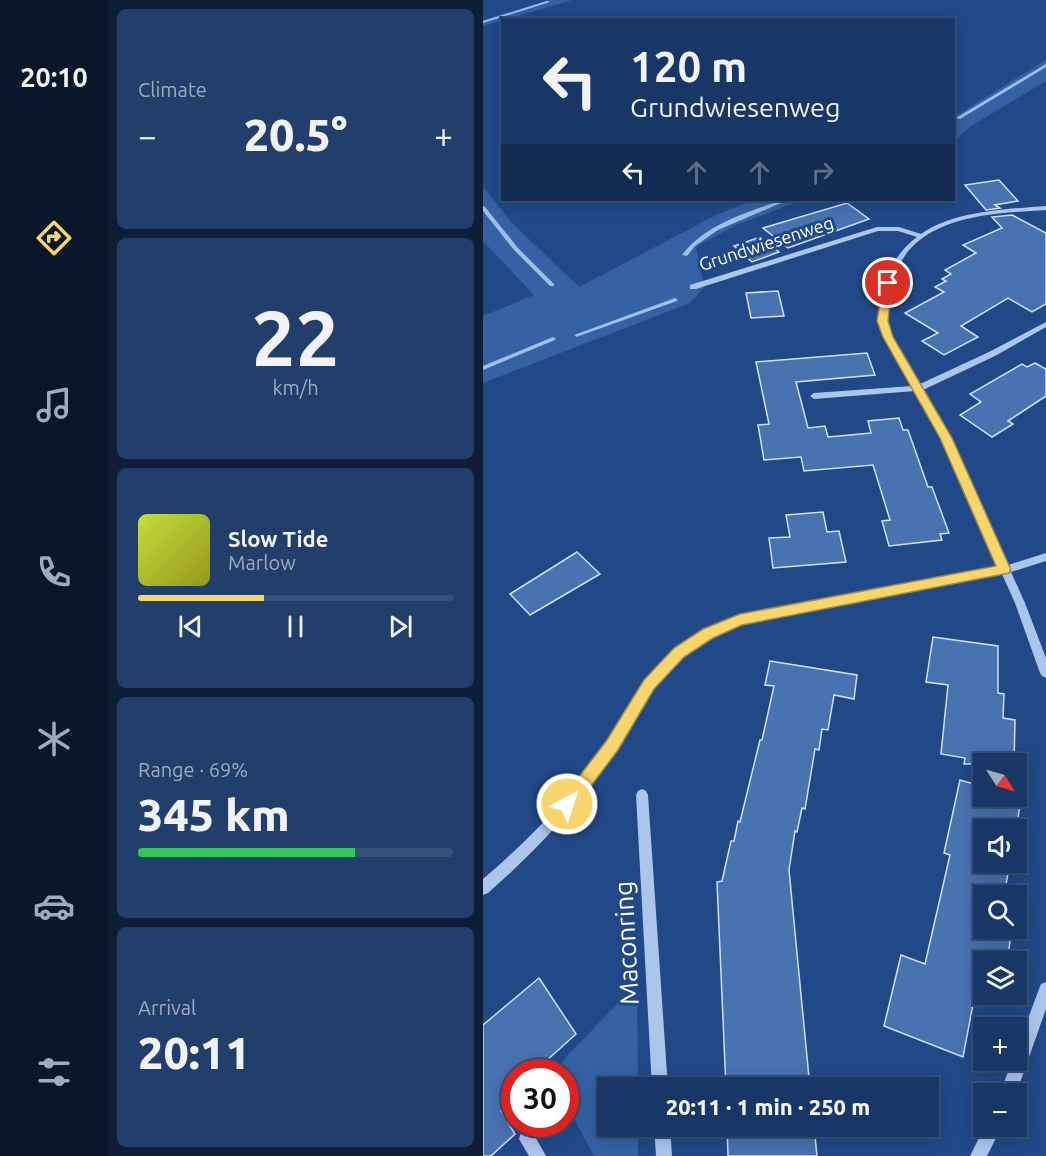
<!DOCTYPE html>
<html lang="en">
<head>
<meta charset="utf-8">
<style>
  body { margin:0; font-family:Ubuntu,sans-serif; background:#223f6c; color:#f1f3f6; height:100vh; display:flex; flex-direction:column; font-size:22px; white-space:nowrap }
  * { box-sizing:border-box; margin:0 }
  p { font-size:20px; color:#9facbf }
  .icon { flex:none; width:33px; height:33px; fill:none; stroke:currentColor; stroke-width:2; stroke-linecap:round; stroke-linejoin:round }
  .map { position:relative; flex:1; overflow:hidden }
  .panel { display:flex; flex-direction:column; gap:9px; padding:9px; background:#0e1e38; width:375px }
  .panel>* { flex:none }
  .banner { position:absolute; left:18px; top:18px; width:454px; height:183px; border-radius:0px; box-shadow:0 3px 15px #0003,0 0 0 2px #37517a; background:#193766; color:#f1f3f6; overflow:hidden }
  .needle { width:39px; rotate:127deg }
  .fabs { position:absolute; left:490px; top:753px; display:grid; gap:12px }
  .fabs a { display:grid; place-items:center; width:54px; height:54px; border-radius:0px; background:#193766; box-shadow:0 3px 15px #0003,0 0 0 2px #37517a; font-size:30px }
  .speed { position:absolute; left:18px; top:1059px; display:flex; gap:12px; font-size:30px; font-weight:700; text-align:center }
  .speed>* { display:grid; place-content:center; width:78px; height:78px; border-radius:50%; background:#193766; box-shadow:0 3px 15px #0003,0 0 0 2px #37517a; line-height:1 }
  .speed .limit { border:9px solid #d22; background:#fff; color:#111 }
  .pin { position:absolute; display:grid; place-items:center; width:51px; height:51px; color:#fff; margin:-26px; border:3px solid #fff; border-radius:50%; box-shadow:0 2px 6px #0007 }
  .me { position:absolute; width:66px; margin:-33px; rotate:40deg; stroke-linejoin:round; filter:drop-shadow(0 0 4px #0008) }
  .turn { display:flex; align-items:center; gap:21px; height:126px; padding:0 30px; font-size:27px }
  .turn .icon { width:78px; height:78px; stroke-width:2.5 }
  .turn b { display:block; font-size:42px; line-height:51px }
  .lanes { display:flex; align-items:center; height:57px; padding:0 30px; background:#0003; justify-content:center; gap:30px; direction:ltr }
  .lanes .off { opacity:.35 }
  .big { font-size:45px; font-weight:800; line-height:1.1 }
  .panel .tile { flex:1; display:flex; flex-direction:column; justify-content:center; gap:9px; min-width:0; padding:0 21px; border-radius:9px; background:#223f6c }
  .panel .dial { align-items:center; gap:0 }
  .dial b { font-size:78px; line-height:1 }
  .song { display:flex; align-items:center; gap:18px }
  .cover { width:72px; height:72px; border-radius:9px; background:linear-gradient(135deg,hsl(70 70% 55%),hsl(60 70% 35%)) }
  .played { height:6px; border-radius:3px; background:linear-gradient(90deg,#f7d56d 40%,#37517a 40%) }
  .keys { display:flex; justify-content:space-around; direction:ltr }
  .heat { display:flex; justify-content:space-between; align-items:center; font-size:33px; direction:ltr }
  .charge { height:9px; border-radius:4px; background:linear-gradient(90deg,#34c759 69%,#37517a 0) }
  .trip { position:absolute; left:114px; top:1077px; width:342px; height:60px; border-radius:0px; background:#193766; box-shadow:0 3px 15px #0003,0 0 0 2px #37517a; font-weight:800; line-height:60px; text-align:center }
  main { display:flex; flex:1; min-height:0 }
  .dock { display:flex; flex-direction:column; width:108px; justify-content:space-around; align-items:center; background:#0a1629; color:#9facbf }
  .dock .icon { width:42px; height:42px }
  .dock .active { color:#f7d56d }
  .dock b { font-size:27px; color:#f1f3f6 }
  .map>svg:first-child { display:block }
  .green { fill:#3562a5 }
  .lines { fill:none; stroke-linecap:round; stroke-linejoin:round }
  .stream { fill:#9fbfeb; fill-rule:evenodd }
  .building { fill:#4972b0; stroke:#d0e0f8; stroke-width:1.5 }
  .minor { fill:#acc5ea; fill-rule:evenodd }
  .route { fill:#f7d56d; stroke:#a18a47; stroke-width:1.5 }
  .labels { text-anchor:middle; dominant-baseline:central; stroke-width:6; stroke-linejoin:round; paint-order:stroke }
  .far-street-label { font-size:18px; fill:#fff; stroke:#214988 }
  .near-street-label { font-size:26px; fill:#fff; stroke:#214988 }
</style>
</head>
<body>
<main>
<nav class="dock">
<b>20:10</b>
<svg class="icon active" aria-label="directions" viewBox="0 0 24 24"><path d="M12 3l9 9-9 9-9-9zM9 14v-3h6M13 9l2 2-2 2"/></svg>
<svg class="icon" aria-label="music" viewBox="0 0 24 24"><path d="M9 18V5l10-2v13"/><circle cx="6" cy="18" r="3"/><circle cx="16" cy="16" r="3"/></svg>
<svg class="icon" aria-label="phone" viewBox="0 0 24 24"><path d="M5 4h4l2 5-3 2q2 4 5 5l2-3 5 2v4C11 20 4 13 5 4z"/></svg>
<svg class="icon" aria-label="climate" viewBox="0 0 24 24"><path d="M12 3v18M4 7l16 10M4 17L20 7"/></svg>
<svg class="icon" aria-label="car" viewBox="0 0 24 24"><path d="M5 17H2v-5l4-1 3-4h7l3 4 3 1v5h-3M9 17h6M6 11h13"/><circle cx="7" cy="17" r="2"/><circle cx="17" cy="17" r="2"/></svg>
<svg class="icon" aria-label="filters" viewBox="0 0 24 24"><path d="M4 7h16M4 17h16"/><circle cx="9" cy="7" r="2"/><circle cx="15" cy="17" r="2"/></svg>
</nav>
<section class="panel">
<div class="tile"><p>Climate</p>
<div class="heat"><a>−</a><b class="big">20.5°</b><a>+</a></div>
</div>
<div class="tile dial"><b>22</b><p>km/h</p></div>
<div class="tile">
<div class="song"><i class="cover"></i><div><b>Slow Tide</b><p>Marlow</p></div></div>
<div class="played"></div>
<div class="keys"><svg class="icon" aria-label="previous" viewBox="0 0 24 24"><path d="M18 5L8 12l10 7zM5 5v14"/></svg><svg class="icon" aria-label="pause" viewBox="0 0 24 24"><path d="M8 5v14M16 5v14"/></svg><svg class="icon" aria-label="next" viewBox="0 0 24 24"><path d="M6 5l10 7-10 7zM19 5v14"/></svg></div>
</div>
<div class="tile"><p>Range · 69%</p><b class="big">345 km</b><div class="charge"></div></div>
<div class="tile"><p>Arrival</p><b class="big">20:11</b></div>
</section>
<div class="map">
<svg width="563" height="1156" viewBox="0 0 563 1156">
  <rect width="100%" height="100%" fill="#214988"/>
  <!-- green -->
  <g class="green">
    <path d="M66 0H89L0 26V20Z"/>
    <path d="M563 60V81L488 126 471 141V117Z"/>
    <path d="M0 187 30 224 96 287 235 214 271 200H319L253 225 213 247 221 287 207 303 0 383V316L51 295 0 241Z"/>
    <path d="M154 983 155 1087 124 1088V1126L155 1127V1156H111L83 1103 82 1072H69Z"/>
  </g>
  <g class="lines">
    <!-- stream -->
    <g class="stream">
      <path d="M64 1 67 2 0 23V21Z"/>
      <path d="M563 64V67L477 119 473 118Z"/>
      <path d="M299 200H305L235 230 212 246 204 256 199 255C223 224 263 213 299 200Z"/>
      <path d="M0 206 2 207 35 248 71 284V286H67L31 250 0 211Z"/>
      <path d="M192 298 195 300 194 301 96 336 94 337 91 335Z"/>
      <path d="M70 337 73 339 72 340 0 370V366Z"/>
    </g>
  </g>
  <!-- building -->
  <g class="building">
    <path d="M516 180 535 201 512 205 517 208 503 210 482 185Z"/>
    <path d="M364 203 386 219 305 248 280 228Z"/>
    <path d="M529 215 563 233V304L549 312 525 298 478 326 495 337 461 355 439 341 455 333 422 313 461 292 452 287 463 281 459 279 468 274 462 270 493 253 480 245 519 228 509 217Z"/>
    <path d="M277 237 296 252 269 262 251 246Z"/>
    <path d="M295 291 301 316 268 318 263 293Z"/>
    <path d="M384 353 392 375 313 382 325 428 342 426 345 437 388 433 385 421 416 418 420 430H425L445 487H449L466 533 457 534 459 540 406 546 399 521 407 520 390 465 321 471 318 457 281 460 275 425 286 424 273 362Z"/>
    <path d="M552 363 563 369V396L525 421 530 424 509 437 477 415 498 402 487 394 539 364 544 367Z"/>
    <path d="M340 512 344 532 356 531 363 562 290 568 286 538 307 537 303 515Z"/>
    <path d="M94 552 117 574 47 615 27 594Z"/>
    <path d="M450 637 515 646V693L521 694 520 718 532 720 531 764H481L482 758 458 754 465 685 443 682Z"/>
    <path d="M287 661 374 675 371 699 351 695 345 730 339 729 336 750 332 749 322 809 319 808 314 832 312 831 306 870 327 1088H243L234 882 239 881 248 841H251L255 821 257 822 277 740H279L291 686 282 685Z"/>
    <path d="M477 780 501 787V796H531L538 799 533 830H501V862H527L521 896H501V928H529L524 962H498L480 1057 401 1026 418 955 442 964 467 855 461 853Z"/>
    <path d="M56 978 93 1034 51 1072H32V1099L18 1111 32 1134 8 1156H0V1025Z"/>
    <path d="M244 1126H331L334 1156H245Z"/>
  </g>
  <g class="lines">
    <!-- minor -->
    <g class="minor">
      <path d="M563 206V210C519 213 462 214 429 247 419 257 414 270 409 283 404 299 402 321 409 337 416 353 428 369 437 384L506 352 563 322V327L512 356 440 390 468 438 525 565 563 553V561L528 572 542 603 563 658V678L559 676 557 673 532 603 519 574C467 584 415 594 363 604 308 615 245 618 200 656 164 687 146 732 119 770 86 816 47 856 5 893L0 895V879C41 844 81 804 112 760 134 727 151 690 179 662 229 611 301 607 368 595 417 585 466 576 516 567L458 438 432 391 331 399 327 396 331 393 429 386C420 370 408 354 401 337 387 303 406 257 434 237L415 231H395L213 289H207V285L394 227H416L438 234C471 211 524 209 563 206Z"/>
      <path d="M159 789 163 791 165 795 185 1088H169L153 795 155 791Z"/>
      <path d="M563 982V1009L533 1094H517L529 1060H534V1048L556 989 558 984Z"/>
      <path d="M171 1126H187L189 1156H173Z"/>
      <path d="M502 1126H519L504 1156H487Z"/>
      <path d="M44 1131 50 1133 63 1156H46L36 1139 38 1133Z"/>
    </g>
  </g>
  <!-- route -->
  <path class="route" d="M405 280 409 283 405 321 410 337 469 438 528 570 526 573 259 625 230 638 201 657 171 689 135 750 90 810 84 812 79 810 76 804 79 799 124 740 161 680 191 648 220 629 257 614 513 566 457 438 400 337 394 321 400 283Z"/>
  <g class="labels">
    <!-- far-street labels -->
    <g class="far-street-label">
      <text transform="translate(283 243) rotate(-18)">Grundwiesenweg</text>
    </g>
    <!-- near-street labels -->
    <g class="near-street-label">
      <text transform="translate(143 943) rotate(-93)">Maconring</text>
    </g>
  </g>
</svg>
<div class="fabs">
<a><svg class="needle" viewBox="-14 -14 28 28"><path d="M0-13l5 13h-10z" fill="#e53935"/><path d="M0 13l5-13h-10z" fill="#9facbf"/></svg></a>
<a><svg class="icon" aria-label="sound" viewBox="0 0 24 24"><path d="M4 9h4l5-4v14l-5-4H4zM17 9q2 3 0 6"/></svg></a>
<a><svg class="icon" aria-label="search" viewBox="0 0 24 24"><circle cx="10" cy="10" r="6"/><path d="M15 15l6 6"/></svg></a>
<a><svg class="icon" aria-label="layers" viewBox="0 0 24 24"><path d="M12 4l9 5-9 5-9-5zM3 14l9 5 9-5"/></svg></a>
<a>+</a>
<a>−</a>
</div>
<div class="speed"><div class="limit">30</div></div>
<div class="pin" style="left:405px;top:283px;background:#d93025"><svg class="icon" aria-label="arrive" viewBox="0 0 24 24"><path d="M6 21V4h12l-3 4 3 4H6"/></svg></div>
<svg class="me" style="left:84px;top:804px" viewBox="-20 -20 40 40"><circle r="17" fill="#f7d56d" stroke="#fff" stroke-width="3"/><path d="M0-11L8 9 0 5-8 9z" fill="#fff"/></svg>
<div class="trip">20:11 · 1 min · 250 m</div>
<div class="banner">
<div class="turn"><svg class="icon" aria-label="left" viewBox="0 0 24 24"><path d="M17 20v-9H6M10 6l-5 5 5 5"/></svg><div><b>120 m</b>Grundwiesenweg</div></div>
<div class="lanes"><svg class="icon" aria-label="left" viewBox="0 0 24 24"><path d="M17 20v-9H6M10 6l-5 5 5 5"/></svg><svg class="icon off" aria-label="ahead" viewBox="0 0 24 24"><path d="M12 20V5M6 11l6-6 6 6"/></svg><svg class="icon off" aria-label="ahead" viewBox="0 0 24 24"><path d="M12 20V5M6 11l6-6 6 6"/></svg><svg class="icon off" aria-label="right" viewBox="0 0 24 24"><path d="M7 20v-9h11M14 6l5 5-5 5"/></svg></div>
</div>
</div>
</main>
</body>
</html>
